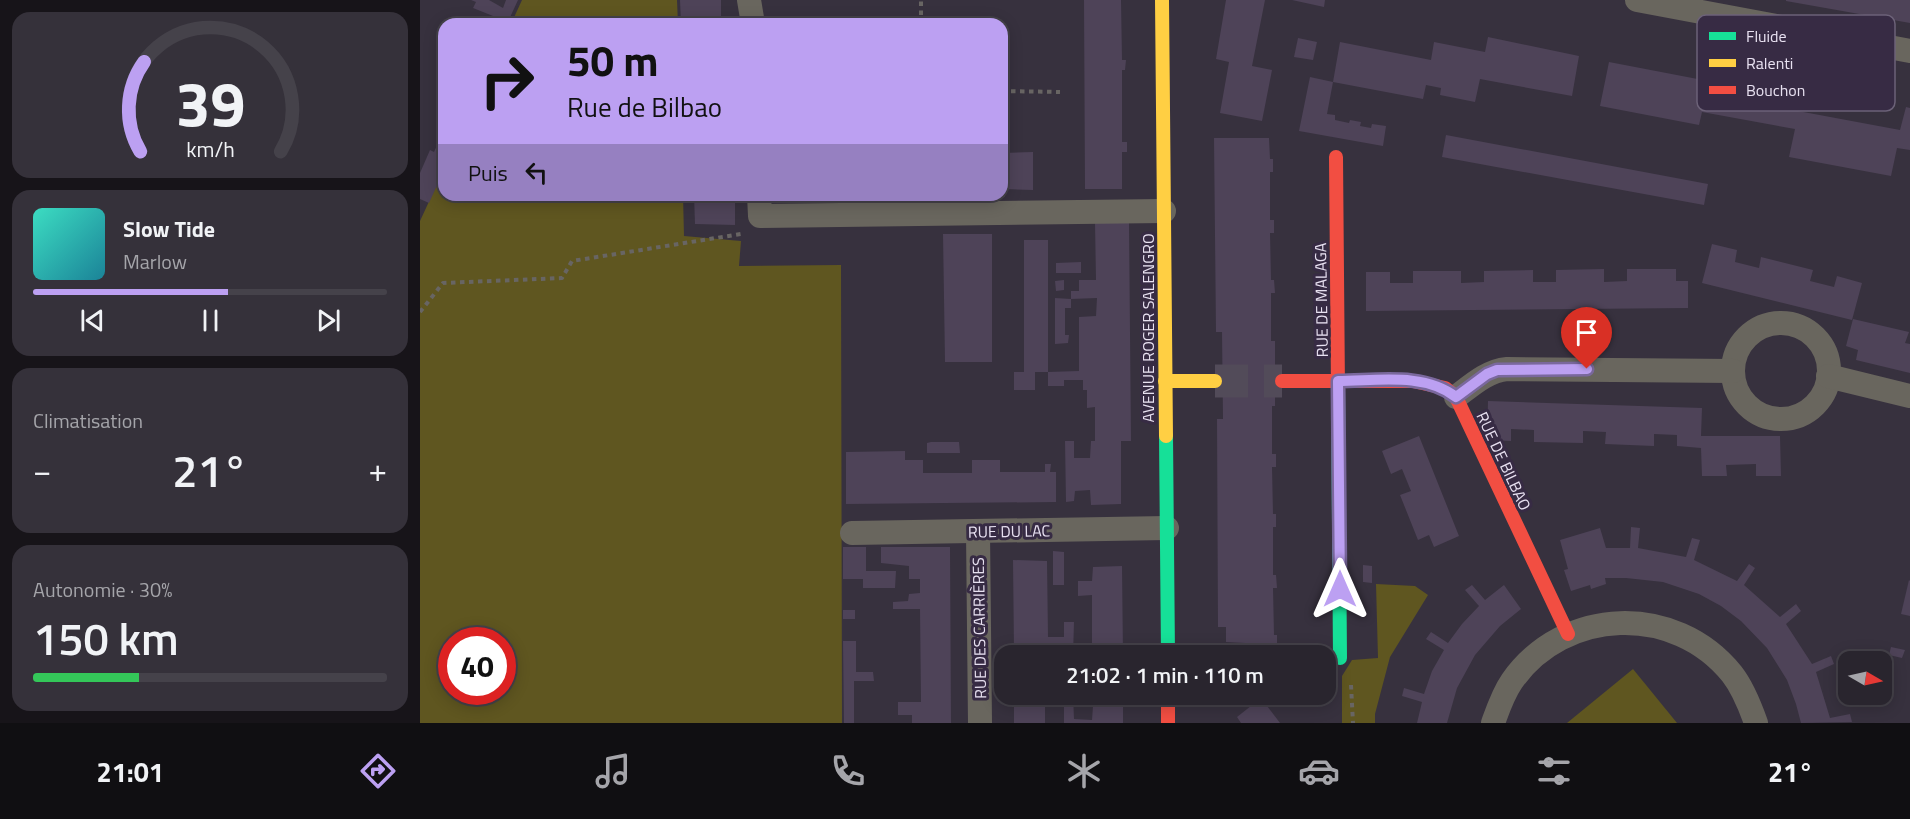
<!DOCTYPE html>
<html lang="fr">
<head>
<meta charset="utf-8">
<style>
  body { margin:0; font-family:"Titillium Web",sans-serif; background:#35313a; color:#f1f3f6; height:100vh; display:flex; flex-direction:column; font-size:22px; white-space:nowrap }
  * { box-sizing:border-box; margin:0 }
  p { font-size:20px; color:#a5a5aa }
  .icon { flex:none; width:33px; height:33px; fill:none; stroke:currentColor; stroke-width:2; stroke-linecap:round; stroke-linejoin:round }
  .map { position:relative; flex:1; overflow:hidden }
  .panel { display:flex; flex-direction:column; gap:12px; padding:12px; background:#171419; width:420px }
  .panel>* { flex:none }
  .guide { position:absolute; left:18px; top:18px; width:570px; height:183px; border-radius:18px; box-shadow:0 3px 15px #0003,0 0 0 2px #45424a; background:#bca0f2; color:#111; overflow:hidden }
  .needle { width:39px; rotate:99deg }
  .controls { position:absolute; left:1418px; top:651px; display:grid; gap:12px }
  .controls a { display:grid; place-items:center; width:54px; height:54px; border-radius:12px; background:#29252e; box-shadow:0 3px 15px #0003,0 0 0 2px #45424a; font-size:30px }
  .speed { position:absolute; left:18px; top:627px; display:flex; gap:12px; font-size:30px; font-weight:700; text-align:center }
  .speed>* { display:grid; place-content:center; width:78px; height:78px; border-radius:50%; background:#29252e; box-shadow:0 3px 15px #0003,0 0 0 2px #45424a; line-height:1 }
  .speed .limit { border:9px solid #d22; background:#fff; color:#111 }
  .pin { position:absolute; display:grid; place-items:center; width:51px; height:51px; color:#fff; margin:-62px -26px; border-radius:50% 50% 50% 0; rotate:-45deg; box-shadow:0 0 6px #0007 }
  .pin .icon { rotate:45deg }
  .me { position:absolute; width:66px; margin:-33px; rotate:0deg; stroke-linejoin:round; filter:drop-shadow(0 0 4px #0008) }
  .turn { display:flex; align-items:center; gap:21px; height:126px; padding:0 30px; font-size:27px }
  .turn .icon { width:78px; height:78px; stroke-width:2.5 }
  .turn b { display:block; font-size:42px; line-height:51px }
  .then { display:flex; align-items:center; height:57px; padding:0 30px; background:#0003; gap:12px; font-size:22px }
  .big { font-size:45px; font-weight:600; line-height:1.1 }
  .panel .card { flex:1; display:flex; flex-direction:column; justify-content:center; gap:9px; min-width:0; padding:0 21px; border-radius:18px; background:#35313a }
  .panel .dial { align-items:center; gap:0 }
  .dial svg { height:156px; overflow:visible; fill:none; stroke:#45424a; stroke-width:7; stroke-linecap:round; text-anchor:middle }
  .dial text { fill:#f1f3f6; stroke:none }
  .song { display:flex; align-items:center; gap:18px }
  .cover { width:72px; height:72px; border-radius:9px; background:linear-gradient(135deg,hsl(170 70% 55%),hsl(190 70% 35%)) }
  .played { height:6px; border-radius:3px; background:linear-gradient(90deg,#bca0f2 55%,#45424a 55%) }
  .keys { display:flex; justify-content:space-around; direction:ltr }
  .heat { display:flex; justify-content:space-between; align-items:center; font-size:33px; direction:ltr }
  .charge { height:9px; border-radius:4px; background:linear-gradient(90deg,#34c759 30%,#45424a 0) }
  .trip { position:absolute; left:574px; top:645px; width:342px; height:60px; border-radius:18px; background:#29252e; box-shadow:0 3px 15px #0003,0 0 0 2px #45424a; font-weight:600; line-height:60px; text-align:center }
  .tab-bar { display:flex; height:96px; justify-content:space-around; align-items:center; background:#100f12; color:#a5a5aa }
  .tab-bar .icon { width:42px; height:42px }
  .tab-bar .on { color:#bca0f2 }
  .tab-bar b { font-size:27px; color:#f1f3f6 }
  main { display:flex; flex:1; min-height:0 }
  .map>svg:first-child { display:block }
  .green { fill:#5f5620; fill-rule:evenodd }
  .building { fill:#4e4358 }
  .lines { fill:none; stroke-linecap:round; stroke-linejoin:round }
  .secondary-tunnel { stroke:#524b59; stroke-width:33; stroke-dasharray:33 16; stroke-linecap:butt }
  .path { stroke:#686563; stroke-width:4; stroke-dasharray:4.5 4.5; stroke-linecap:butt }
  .street { stroke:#69665e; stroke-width:24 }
  .fast { stroke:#16e098; stroke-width:14 }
  .slow { stroke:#ffcf43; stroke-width:14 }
  .jam { stroke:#f24e42; stroke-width:14 }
  .route-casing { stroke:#7a689d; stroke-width:15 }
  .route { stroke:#bca0f2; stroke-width:10 }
  .labels { text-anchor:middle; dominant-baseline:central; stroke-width:6; stroke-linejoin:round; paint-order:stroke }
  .street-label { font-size:16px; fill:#e8e1f1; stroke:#372b44 }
  .key { fill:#372b44; stroke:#6c6278; stroke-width:1.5 }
  .key-label { font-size:16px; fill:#e8e1f1 }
</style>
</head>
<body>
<main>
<section class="panel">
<div class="card dial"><svg viewBox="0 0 100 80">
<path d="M14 69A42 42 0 1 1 86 69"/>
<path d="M14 69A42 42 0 0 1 16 23" stroke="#bca0f2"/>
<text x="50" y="56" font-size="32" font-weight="700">39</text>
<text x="50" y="72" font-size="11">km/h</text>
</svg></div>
<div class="card">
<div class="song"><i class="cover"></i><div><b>Slow Tide</b><p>Marlow</p></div></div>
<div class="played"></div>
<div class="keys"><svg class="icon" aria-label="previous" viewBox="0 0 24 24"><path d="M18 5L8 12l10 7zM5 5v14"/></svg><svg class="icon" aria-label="pause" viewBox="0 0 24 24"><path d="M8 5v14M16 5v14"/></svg><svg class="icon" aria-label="next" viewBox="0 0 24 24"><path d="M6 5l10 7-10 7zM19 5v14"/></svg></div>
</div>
<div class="card"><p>Climatisation</p>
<div class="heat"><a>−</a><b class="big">21°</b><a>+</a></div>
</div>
<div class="card"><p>Autonomie · 30%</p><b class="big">150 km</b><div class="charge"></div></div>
</section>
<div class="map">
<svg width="1490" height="723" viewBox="0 0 1490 723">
  <rect width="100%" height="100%" fill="#37313e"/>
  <!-- green -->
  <g class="green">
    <path d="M102 0H257L258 24H91Z"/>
    <path d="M24 169V195H263L264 236 321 241 319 266 421 265 422 723H0V221ZM32 640H82V692H32Z"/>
    <path d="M956 584 995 586 1008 595 970 657 955 714V723H922V676L932 660 958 658Z"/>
    <path d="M1213 669 1257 723H1147Z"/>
  </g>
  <!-- building -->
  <g class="building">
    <path d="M51 0H69L83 8 86 0H98L87 24H70L73 16 53 8 56 2Z"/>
    <path d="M260 0H301V24H261Z"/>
    <path d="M664 0H701L702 60H706L705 70H702V142H707V152H702V189H665Z"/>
    <path d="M806 0H845L832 66 852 70 842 121 800 113 809 62 796 59Z"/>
    <path d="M872 0H905L904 7Z"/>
    <path d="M1366 0H1490V23L1366 1Z"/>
    <path d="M1068 37 1159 56 1152 96 1060 79 1055 102 1020 95 1021 88 1006 85 1003 99 913 82 920 42 1011 60 1014 42 1065 52Z"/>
    <path d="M878 38 897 42 893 60 874 57Z"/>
    <path d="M1189 62 1288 81 1290 73 1382 91 1378 111 1480 130 1486 107 1490 108V150L1477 148 1471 176 1369 157 1375 129 1282 112 1279 125 1180 106Z"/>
    <path d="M890 77 913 82 907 114 915 115V120L929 123 930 120 941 122 940 126 951 128 952 124 966 126 963 146 879 131Z"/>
    <path d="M1026 135 1288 184 1284 205 1022 157Z"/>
    <path d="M794 138H849L850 159H853V172H850V220H854V233H850L851 280H854L855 293H851V341H855V406H852V454H856V467H852L853 514H856V527H853V575H856L857 588H853L854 635H857V648H825V643L806 642V627H798L797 419H803L802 332H796Z"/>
    <path d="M19 141 24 143V170L9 203 0 199V173L10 150 14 152Z"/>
    <path d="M613 152V190L585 189V197H582V153Z"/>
    <path d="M274 195H315V225L275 224Z"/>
    <path d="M675 223H709L711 441H701V504L671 505 670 490 655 491 654 501 646 502 645 441H654V458H670L671 441H675V407L667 408V390H663V380H644V386H628V372L659 371V317L676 316 677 298 651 299V291H659V280H676Z"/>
    <path d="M523 234H572V362H525Z"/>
    <path d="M604 240H628V372H615V390H594V372H604Z"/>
    <path d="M1292 244 1317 250 1315 262 1339 268 1341 257 1393 270 1390 281 1414 287 1417 276 1442 283 1432 320 1282 283Z"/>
    <path d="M661 262V273H636V263Z"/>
    <path d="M1184 269V282L1207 281V269H1256V281H1268V308L946 311V272H970V283H993V271H1041V283L1064 282V271L1113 270V282H1136V270Z"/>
    <path d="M644 280V290L636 291 635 281Z"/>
    <path d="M635 298 651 299V308H645V335H649L648 343 635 344Z"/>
    <path d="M1433 319 1489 332 1485 343 1490 344V373L1436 360 1438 350 1426 346Z"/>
    <path d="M1068 401 1282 408 1281 436H1360L1361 476H1336V464L1306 465 1307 476H1282L1281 448 1257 446V435L1234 434V446L1185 444 1186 432 1163 431V443L1114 442V430L1091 429V441L1067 440Z"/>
    <path d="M999 436 1039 536 1014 547 1009 535 998 540 980 495 991 491 982 469 971 474 962 451Z"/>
    <path d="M511 442H539L540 453H507V443Z"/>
    <path d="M485 451V460H503V473H552V460H580V472H625V464H631L630 472H636V502L426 504V452Z"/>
    <path d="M1211 527 1220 528 1218 548 1266 557 1272 538 1280 540 1274 560 1317 581 1329 564 1335 568 1324 585 1360 617 1376 604 1381 611 1366 624 1392 664 1411 656 1414 664 1396 672 1410 718 1430 714 1432 722 1381 723 1376 704 1367 680 1347 648 1321 621 1301 606 1279 594 1243 582 1206 578H1185L1186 584 1171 589 1170 585 1151 591 1144 570 1148 569 1140 540 1180 528 1186 548H1210Z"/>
    <path d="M423 547H446V571H476L475 588H443V579H423Z"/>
    <path d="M461 547H530L531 723H492V715H478V702H501L500 609H473V602L488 601 489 594 500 593V579H489V566L461 563Z"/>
    <path d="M633 551 644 552V585H633Z"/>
    <path d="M593 560 627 561 628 637H644V622H654L653 656H623V650L594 651Z"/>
    <path d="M943 565 952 566V583L943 582Z"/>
    <path d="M702 566 703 656H664V650H672V595L658 596V581H672L673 567Z"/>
    <path d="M1489 580 1490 581V616L1481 614Z"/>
    <path d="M1052 585 1065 600 1084 585 1101 609 1080 626 1055 655 1037 688 1027 723H997L1002 702 982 696 984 688 1004 694 1012 671 1024 650 1006 639 1011 632 1028 643 1042 624 1059 606 1045 590Z"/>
    <rect x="423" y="610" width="12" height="9"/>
    <path d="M423 641H436V672H453L454 681H434V723H424Z"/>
    <path d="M1471 647 1485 650 1482 658 1469 655Z"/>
    <path d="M594 694H653L654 719 672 720 673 706H665V694H703V723H644V706L625 707V723H594Z"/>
    <path d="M841 698 860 723H821L817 717Z"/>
  </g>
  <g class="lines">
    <!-- secondary-tunnel -->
    <path class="secondary-tunnel" d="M795 381H862"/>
    <!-- path -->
    <g class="path">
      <path d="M501 24V0"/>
      <path d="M582 91 640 92"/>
      <path d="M0 312 23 283 142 278 152 261 321 234"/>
      <path d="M931 685 933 723"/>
    </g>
    <!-- street -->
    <g class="street">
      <path d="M329 0 333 24"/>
      <path d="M1217 0 1490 51"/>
      <path d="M339 195 340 216 744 211"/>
      <circle cx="1361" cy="371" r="48"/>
      <path d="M1408 376 1490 396"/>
      <path d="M1036 397C1052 385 1067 371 1087 369L1313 371"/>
      <path d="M558 532 560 723"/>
      <path d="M432 533 747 528"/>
      <path d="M1073 723C1078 709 1083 694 1092 681 1144 607 1255 603 1312 674 1323 688 1330 706 1336 723"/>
    </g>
    <!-- fast -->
    <g class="fast">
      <path d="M918 390 920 658"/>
      <path d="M746 436 748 656"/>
    </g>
    <!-- slow -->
    <g class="slow">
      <path d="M742 0 746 436"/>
      <path d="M745 381H795"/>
    </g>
    <!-- jam -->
    <g class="jam">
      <path d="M916 157 918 390"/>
      <path d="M862 381H993L1025 388 1036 397 1148 634"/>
      <path d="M748 694V723"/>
    </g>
  </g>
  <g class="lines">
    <defs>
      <path id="route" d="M920 589 918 381C956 381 1004 372 1036 397L1067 374 1077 370 1167 369"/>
    </defs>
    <!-- route casing -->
    <use href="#route" class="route-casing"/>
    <!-- route -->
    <use href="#route" class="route"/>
  </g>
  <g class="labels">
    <!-- street labels -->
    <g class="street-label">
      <text transform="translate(901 300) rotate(-91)">RUE DE MALAGA</text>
      <text transform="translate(728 328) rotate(-90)">AVENUE ROGER SALENGRO</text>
      <text transform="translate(1084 461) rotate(65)">RUE DE BILBAO</text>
      <text transform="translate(589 531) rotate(-1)">RUE DU LAC</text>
      <text transform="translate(559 628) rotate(-91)">RUE DES CARRIÈRES</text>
    </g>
  </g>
  <!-- legend -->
  <rect x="1277" y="15" width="198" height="96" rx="9" class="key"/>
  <rect x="1289" y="32" width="27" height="8" fill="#16e098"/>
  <rect x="1289" y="59" width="27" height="8" fill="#ffcf43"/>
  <rect x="1289" y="86" width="27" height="8" fill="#f24e42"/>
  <g class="key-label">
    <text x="1326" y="42">Fluide</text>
    <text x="1326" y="69">Ralenti</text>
    <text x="1326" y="96">Bouchon</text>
  </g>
</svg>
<div class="controls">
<a><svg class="needle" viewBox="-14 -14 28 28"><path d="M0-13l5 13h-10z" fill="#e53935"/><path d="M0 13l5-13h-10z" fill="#a5a5aa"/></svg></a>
</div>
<div class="speed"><div class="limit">40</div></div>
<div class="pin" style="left:1167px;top:369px;background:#d93025"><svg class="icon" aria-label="arrive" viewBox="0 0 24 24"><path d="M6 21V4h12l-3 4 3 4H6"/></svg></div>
<svg class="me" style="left:920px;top:589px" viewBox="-20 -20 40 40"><path d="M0-17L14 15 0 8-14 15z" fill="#bca0f2" stroke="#fff" stroke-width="4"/></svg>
<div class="trip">21:02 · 1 min · 110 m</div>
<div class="guide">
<div class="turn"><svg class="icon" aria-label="right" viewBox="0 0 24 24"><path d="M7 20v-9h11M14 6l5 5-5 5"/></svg><div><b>50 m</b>Rue de Bilbao</div></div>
<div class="then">Puis<svg class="icon" aria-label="left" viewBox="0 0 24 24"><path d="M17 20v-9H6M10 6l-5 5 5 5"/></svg></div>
</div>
</div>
</main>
<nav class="tab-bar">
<b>21:01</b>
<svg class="icon on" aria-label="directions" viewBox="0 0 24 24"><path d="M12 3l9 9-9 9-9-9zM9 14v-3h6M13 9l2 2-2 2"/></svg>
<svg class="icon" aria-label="music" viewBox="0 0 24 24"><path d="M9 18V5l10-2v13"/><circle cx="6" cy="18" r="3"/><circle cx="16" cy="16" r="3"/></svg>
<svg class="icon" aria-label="phone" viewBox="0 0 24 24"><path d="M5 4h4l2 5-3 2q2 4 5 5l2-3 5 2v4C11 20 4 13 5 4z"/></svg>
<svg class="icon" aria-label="climate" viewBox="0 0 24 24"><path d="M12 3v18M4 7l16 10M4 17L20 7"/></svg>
<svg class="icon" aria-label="car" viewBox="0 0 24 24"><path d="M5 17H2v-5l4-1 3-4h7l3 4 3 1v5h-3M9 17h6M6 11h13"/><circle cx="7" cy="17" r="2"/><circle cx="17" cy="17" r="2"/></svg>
<svg class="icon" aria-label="filters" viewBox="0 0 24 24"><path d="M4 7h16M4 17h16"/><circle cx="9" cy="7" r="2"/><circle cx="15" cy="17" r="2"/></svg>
<b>21°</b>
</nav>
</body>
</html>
